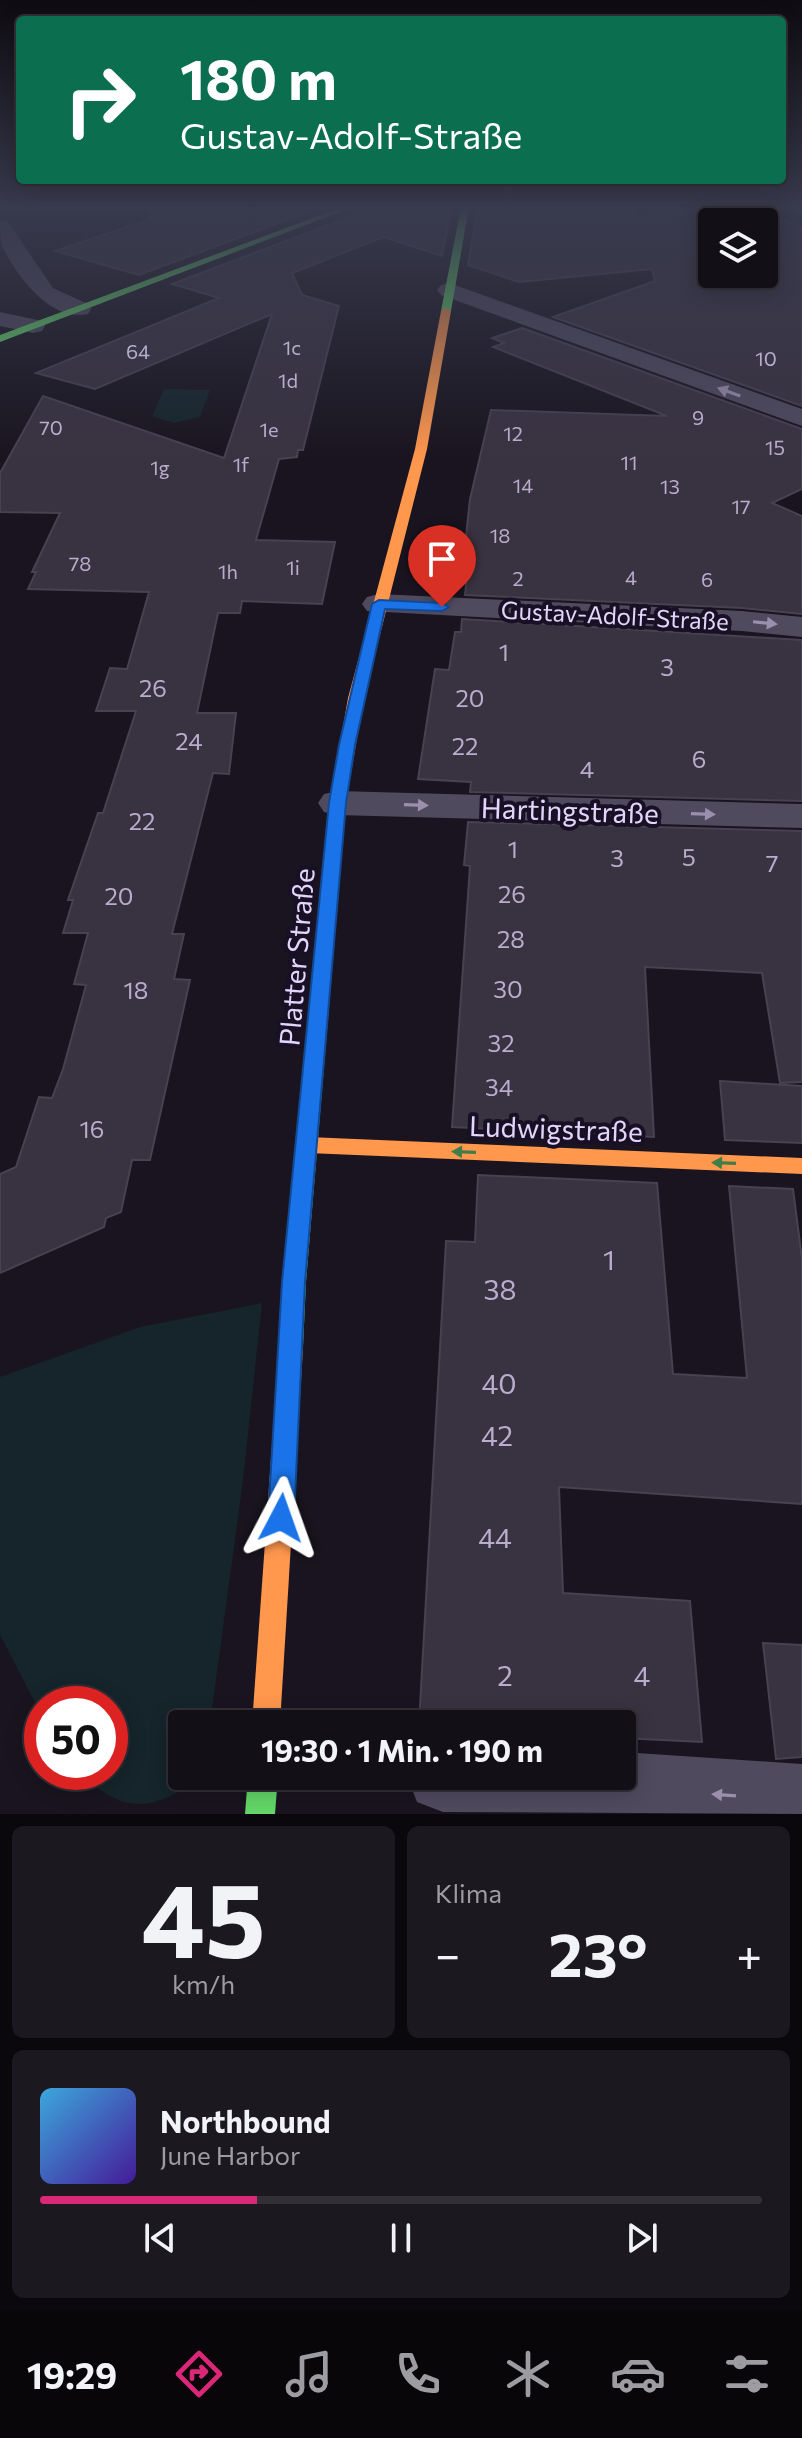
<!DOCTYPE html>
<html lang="de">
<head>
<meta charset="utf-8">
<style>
  body { margin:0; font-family:Commissioner,sans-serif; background:#1c1820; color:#f1f3f6; height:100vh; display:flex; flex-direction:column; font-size:30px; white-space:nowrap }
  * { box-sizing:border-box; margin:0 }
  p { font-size:26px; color:#9d9ca1 }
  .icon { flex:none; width:44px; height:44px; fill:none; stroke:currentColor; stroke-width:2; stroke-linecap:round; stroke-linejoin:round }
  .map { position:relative; height:1814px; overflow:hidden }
  .drawer { display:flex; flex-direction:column; gap:12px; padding:12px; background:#0a080d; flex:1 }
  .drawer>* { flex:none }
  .guide { position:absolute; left:16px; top:16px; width:770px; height:168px; border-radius:8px; box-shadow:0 4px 20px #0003,0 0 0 2px #322f36; background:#0b6e4f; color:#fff; overflow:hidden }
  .buttons { position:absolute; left:698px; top:208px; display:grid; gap:16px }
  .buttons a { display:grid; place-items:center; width:80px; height:80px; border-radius:8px; background:#130f17; box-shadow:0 4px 20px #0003,0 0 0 2px #322f36; font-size:40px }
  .speed { position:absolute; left:24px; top:1686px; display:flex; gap:16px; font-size:40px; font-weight:700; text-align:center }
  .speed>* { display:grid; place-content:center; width:104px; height:104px; border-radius:50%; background:#130f17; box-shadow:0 4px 20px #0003,0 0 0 2px #322f36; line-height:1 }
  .speed .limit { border:12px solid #d22; background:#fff; color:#111 }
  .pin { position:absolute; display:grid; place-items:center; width:68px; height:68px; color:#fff; margin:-82px -34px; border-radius:50% 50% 50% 0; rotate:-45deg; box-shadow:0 0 8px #0007 }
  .pin .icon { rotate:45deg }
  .me { position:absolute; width:88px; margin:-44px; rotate:4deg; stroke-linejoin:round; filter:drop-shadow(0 0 6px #0008) }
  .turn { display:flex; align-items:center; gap:28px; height:168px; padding:0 32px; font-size:36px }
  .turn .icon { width:104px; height:104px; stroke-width:2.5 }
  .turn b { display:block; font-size:56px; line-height:68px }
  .big { font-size:60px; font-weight:700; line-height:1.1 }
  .drawer .widget { flex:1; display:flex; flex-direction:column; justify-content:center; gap:12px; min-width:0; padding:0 28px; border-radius:12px; background:#1c1820 }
  .drawer .dial { align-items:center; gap:0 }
  .dial b { font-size:104px; line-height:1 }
  .song { display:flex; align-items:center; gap:24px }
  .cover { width:96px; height:96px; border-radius:12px; background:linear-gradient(135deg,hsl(200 70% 55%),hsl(260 70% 35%)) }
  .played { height:8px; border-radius:4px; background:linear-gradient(90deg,#db2777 30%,#322f36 30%) }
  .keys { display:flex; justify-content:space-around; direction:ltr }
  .heat { display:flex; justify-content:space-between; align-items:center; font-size:44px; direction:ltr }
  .drawer .tiles { flex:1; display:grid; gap:12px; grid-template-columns:1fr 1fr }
  .widget:last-child { grid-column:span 2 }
  .trip { position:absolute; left:168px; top:1710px; width:468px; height:80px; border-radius:8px; background:#130f17; box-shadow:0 4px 20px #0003,0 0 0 2px #322f36; font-weight:700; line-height:80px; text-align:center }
  .dock { display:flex; height:128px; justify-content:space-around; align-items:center; background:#080609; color:#9d9ca1 }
  .dock .icon { width:56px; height:56px }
  .dock .selected { color:#db2777 }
  .dock b { font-size:36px; color:#f1f3f6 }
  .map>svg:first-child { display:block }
  .green { fill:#15252b }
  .building { fill:#393241; stroke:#474152; stroke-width:2; fill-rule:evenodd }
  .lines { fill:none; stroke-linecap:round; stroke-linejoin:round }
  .street { fill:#504a5f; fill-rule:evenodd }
  .fast { fill:#63d668; fill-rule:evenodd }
  .slow { fill:#ff974d; fill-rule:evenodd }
  .oneway { fill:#9a90ae }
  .oneway2 { fill:#417d49 }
  .route { fill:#1a73e8; stroke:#114b97; stroke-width:2 }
  .labels { text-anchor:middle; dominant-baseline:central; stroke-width:8; stroke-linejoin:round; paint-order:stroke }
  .far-number-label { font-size:20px; fill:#b8adcd }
  .far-street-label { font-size:24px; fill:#e3d6fc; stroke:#181024 }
  .number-label { font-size:24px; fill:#b8adcd }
  .street-label { font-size:28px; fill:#e3d6fc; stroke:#181024 }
  .near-number-label { font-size:28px; fill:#b8adcd }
</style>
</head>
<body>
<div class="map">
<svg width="802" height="1814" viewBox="0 0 802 1814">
  <rect width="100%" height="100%" fill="#19141f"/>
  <!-- green -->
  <g class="green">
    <path d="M164 389 210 390 200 417 174 423 152 416Z"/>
    <path d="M262 1303 243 1480 210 1724H182V1776H199C156 1814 120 1814 80 1772H110V1704H42V1716L0 1635V1377L140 1327Z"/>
  </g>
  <!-- building -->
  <g class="building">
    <path d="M152 207H322L139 275 55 251 151 219Z"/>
    <path d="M362 207H452L442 256 384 237 292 273 302 295 339 306 303 450H298L297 457 279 459 256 540 335 542 322 604 242 601 240 613H218L197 713H236L229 774 213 773 172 934H184L174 979 190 980 150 1160H132L121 1212 106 1218 104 1227 0 1273V1174L16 1167 39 1097 52 1098 63 1069 86 985 74 984 88 933H63L73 900H68L98 813H103L136 711H96L110 668 127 669 149 592 28 589 36 572H32L60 513 0 512V473L43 396 224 458 272 314 95 389 36 373 219 298 172 284 357 214Z"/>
    <path d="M564 207H630L636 218 687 207H748L802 227V406L553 317 655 281 652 269 519 282 468 265 477 212 568 214ZM712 222H764V274H712Z"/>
    <path d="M522 328 802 429V489L772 503 802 516V614L742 608 465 595 469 555H464L470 499 491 410 667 416 493 347 504 343 492 338Z"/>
    <path d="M462 619 802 640V801L470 792 471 782 418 779 435 669 449 670 455 632H461Z"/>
    <path d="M468 822 802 831V1082L780 1083 762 973 645 967 654 1137 452 1127 470 866 464 865Z"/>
    <path d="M720 1081 802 1086V1143L725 1140Z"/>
    <path d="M478 1175 657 1183 673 1374 747 1378 729 1186 793 1189 802 1259V1504L559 1487 563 1593 690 1601 702 1742 622 1738V1724H419L446 1241 475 1242Z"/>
    <path d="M763 1643 802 1645V1757L776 1759Z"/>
  </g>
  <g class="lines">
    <!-- street -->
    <g class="street">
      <path d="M0 221 8 222 53 288 88 304 91 309 88 314C51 323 16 275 2 246 0 239 0 229 0 221Z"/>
      <path d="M449 283 802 409V426L441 295 437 290 441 285Z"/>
      <path d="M0 312 42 321 45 326 42 331 33 333 0 326Z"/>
      <path d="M379 594 742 611 802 617V637L742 631 367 611 362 604 367 597Z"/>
      <path d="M338 791 802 804V828L338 815 324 812 318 803 324 794Z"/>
      <path d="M622 1752 802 1764V1814L443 1812 417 1802 407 1776H622Z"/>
    </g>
    <!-- fast -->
    <g class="fast">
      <path d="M342 207H353L0 342V335Z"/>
      <path d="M461 207H469L451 311 446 314 441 311Z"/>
      <path d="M344 762 352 767 346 803 306 1282 303 1347 299 1354 291 1357 283 1354 279 1347 282 1282 330 803 336 767Z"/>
      <path d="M248 1776H278L275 1814H245Z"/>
    </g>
    <!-- slow -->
    <g class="slow">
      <path d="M792 207H802V212L793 209Z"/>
      <path d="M446 308 451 311 427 449 364 698 352 767 344 772 336 767 348 698 415 449 441 311Z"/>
      <path d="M308 1137 802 1158V1174L308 1153 301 1151 297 1145 301 1139Z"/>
      <path d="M291 1337 299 1340 303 1347 280 1724H252L279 1347 283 1340Z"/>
    </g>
  </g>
  <!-- one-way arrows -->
  <defs><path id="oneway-solid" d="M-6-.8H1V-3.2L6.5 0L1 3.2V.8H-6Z" transform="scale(2)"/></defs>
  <g class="oneway">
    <use href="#oneway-solid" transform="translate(729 392) rotate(-160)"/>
    <use href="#oneway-solid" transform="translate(765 623) rotate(6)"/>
    <use href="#oneway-solid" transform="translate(416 805) rotate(2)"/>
    <use href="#oneway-solid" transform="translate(703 814) rotate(2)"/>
    <use href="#oneway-solid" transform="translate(724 1795) rotate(-176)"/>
  </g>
  <g class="oneway2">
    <use href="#oneway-solid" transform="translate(464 1152) rotate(-178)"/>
    <use href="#oneway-solid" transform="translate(724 1163) rotate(-178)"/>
  </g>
  <!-- sky -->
  <linearGradient id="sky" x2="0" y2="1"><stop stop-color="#0e0b11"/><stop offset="0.45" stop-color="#383a4d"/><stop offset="1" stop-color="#383a4d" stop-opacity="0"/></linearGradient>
  <rect width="802" height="461" fill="url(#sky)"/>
  <!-- route -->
  <path class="route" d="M379 600 442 603 449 607 442 611 385 609 355 745 346 803 305 1282 294 1518 290 1526 281 1530 271 1526 268 1518 282 1282 329 803 339 745 372 604Z"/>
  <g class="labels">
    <!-- far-number labels -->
    <g class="far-number-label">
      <text x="292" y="347">1c</text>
      <text x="138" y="351">64</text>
      <text x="766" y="358">10</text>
      <text x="288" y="380">1d</text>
      <text x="698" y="417">9</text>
      <text x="51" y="427">70</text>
      <text x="269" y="429">1e</text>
      <text x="513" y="433">12</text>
      <text x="775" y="447">15</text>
      <text x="629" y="462">11</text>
      <text x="241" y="464">1f</text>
      <text x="160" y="467">1g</text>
      <text x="523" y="485">14</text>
      <text x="670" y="486">13</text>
      <text x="741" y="506">17</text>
      <text x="500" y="535">18</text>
      <text x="80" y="563">78</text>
      <text x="293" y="567">1i</text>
      <text x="228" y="571">1h</text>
      <text x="631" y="577">4</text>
      <text x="518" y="578">2</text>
      <text x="707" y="579">6</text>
    </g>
    <!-- far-street labels -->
    <g class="far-street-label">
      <text transform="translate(615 615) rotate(3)">Gustav-Adolf-Straße</text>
    </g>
    <!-- number labels -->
    <g class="number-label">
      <text x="504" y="651">1</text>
      <text x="667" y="666">3</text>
      <text x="153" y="687">26</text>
      <text x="470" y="697">20</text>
      <text x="189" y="740">24</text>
      <text x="465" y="745">22</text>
      <text x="699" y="758">6</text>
      <text x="587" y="768">4</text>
      <text x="142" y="820">22</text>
      <text x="513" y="848">1</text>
      <text x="689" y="856">5</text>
      <text x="617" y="857">3</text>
      <text x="772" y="862">7</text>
      <text x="512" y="893">26</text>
      <text x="119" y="895">20</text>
      <text x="511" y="938">28</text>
      <text x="508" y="988">30</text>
      <text x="136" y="989">18</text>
      <text x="501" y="1042">32</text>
      <text x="499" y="1086">34</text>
      <text x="92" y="1128">16</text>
    </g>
    <!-- street labels -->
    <g class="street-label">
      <text transform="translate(570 810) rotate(2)">Hartingstraße</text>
      <text transform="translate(296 957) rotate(-85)">Platter Straße</text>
      <text transform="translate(556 1128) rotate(2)">Ludwigstraße</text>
    </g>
    <!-- near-number labels -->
    <g class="near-number-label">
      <text x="609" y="1259">1</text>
      <text x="500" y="1289">38</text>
      <text x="499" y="1383">40</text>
      <text x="497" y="1435">42</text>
      <text x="495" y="1537">44</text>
      <text x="505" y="1675">2</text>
      <text x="642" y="1675">4</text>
    </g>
  </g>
</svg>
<div class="buttons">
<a><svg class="icon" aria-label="layers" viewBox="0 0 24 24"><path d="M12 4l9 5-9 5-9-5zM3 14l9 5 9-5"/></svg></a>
</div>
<div class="speed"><div class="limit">50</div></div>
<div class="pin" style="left:442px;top:607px;background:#d93025"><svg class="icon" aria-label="arrive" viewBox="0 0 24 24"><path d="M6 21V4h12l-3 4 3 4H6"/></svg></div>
<svg class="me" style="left:281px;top:1518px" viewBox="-20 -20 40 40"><path d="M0-17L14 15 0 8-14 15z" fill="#1a73e8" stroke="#fff" stroke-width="4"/></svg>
<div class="trip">19:30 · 1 Min. · 190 m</div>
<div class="guide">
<div class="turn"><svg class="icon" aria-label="right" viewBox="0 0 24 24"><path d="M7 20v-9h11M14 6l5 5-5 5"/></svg><div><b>180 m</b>Gustav-Adolf-Straße</div></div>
</div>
</div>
<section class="drawer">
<div class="tiles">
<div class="widget dial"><b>45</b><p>km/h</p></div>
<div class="widget"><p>Klima</p>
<div class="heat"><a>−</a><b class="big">23°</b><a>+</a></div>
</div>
<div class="widget">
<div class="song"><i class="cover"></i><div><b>Northbound</b><p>June Harbor</p></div></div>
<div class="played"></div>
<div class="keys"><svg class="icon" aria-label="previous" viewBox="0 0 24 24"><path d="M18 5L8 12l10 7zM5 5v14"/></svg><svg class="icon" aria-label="pause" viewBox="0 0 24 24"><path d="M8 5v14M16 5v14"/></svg><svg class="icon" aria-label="next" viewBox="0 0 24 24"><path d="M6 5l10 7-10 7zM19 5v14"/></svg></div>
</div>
</div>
</section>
<nav class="dock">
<b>19:29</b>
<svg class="icon selected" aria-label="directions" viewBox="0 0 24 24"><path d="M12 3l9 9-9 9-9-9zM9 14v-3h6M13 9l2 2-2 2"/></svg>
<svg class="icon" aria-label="music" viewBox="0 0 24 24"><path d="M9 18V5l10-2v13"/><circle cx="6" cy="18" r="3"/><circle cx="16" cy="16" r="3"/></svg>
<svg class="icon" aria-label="phone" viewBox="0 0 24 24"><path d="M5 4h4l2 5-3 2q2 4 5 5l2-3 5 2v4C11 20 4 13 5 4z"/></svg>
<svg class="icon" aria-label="climate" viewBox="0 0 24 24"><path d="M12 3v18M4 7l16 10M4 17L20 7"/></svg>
<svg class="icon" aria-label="car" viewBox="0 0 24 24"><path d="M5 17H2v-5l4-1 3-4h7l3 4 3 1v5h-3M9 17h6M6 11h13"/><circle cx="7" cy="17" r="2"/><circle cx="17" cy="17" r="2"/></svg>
<svg class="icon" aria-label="filters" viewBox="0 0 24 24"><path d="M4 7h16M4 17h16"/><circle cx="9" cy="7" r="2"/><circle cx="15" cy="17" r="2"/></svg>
</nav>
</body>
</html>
